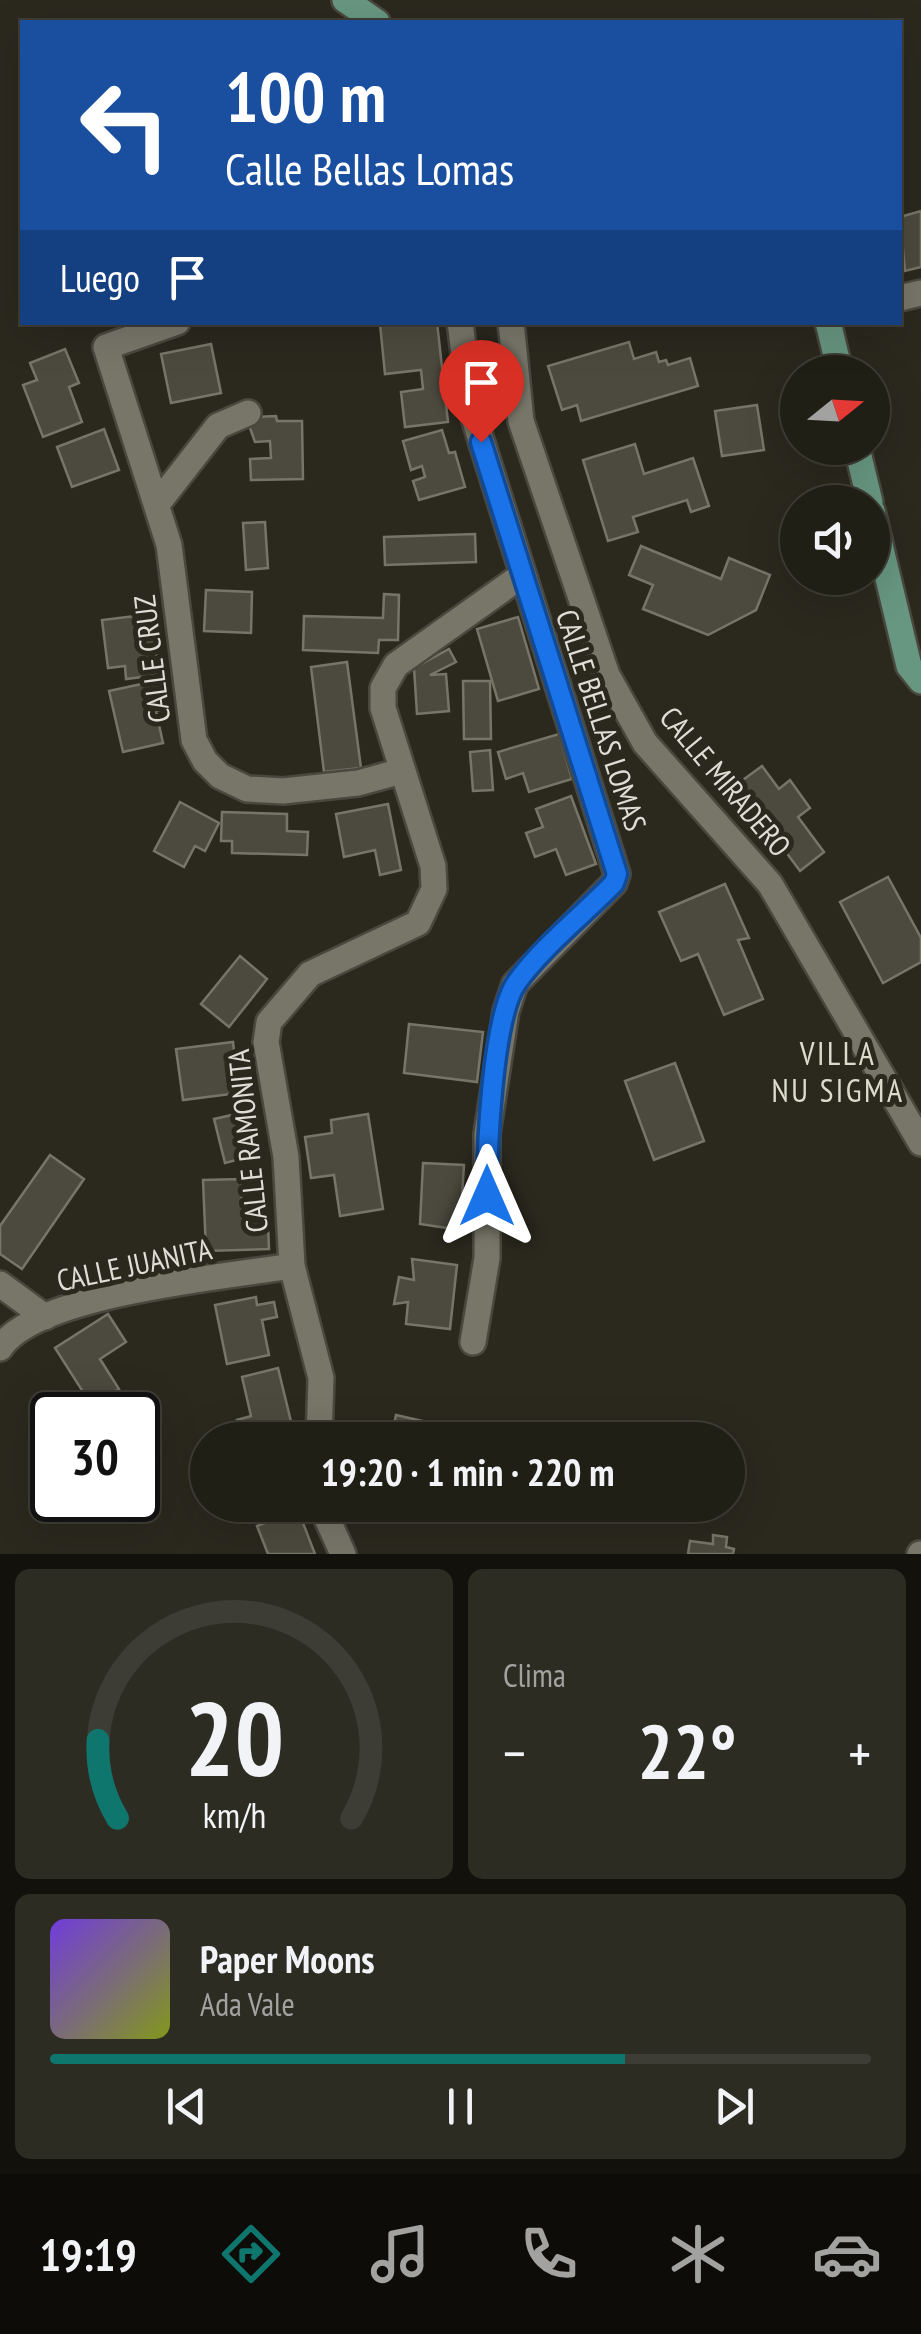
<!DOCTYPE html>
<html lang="es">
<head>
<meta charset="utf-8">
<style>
  body { margin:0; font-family:"PT Sans Narrow",sans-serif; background:#2d2c23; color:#f1f3f6; height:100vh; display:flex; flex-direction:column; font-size:38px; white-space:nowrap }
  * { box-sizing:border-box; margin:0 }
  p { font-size:32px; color:#a2a2a1 }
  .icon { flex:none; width:55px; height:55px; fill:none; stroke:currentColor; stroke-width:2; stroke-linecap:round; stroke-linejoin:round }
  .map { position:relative; height:1554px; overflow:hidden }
  .details { display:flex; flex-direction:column; gap:15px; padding:15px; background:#12110c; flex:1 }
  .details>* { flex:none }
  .top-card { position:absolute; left:20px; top:20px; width:882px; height:305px; border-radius:0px; box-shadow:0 10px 40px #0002,0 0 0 2px #3d3d35; background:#1a4fa0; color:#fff; overflow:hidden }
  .needle { width:65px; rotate:72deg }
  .controls { position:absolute; left:780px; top:355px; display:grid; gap:20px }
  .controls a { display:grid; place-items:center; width:110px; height:110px; border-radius:50%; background:#201f16; box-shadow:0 10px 40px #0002,0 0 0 2px #3d3d35; font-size:50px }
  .speed { position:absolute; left:30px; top:1392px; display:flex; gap:20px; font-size:50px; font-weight:700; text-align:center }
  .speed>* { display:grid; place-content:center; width:130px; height:130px; border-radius:50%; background:#201f16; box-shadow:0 10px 40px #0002,0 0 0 2px #3d3d35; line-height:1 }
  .speed .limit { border:5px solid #111; border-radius:15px; background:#fff; color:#111 }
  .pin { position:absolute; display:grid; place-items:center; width:85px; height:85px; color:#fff; margin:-102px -42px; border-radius:50% 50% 50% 0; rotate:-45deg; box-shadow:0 0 10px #0007 }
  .pin .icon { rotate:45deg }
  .me { position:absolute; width:110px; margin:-55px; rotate:0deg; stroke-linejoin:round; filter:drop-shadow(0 0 8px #0008) }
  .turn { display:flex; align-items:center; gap:35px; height:210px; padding:0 40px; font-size:45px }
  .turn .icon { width:130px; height:130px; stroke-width:2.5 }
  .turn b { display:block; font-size:70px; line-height:85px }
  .then { display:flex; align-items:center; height:95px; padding:0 40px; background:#0003; gap:20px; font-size:38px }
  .big { font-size:75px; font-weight:700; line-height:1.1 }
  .details .widget { flex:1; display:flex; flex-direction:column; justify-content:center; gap:15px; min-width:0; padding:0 35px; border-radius:15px; background:#2d2c23 }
  .details .dial { align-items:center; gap:0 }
  .dial svg { height:260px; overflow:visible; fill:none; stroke:#3d3d35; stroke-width:7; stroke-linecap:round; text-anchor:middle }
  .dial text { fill:#f1f3f6; stroke:none }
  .song { display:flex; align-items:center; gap:30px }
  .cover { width:120px; height:120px; border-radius:15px; background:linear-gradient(135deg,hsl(260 70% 55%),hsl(70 70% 35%)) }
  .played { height:10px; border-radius:5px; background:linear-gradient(90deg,#0f766e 70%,#3d3d35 70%) }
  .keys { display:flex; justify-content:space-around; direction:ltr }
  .heat { display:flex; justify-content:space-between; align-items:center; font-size:55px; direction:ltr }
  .details .tiles { flex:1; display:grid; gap:15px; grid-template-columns:1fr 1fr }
  .widget:last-child { grid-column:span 2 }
  .trip { position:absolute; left:190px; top:1422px; width:555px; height:100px; border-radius:50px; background:#201f16; box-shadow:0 10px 40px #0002,0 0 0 2px #3d3d35; font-weight:700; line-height:100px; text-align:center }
  .menu { display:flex; height:160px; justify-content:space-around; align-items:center; background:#0d0c09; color:#a2a2a1 }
  .menu .icon { width:70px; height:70px }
  .menu .active { color:#0f766e }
  .menu b { font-size:45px; color:#f1f3f6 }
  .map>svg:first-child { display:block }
  .building { fill:#4c4a3e; stroke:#777568; stroke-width:2.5 }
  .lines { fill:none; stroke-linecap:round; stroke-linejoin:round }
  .minor-casing { stroke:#49473e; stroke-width:30 }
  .major-casing { stroke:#49473e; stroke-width:30 }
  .minor { stroke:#787669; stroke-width:25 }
  .major { stroke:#679681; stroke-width:25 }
  .route-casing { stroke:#114b97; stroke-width:25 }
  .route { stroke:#1a73e8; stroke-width:18 }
  .labels { text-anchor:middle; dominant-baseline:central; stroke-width:10; stroke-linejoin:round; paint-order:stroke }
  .street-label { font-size:30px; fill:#dfddd6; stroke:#2b291e }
  .neighbourhood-label { font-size:32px; letter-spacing:2.5px; fill:#dddbcc; stroke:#2b291e }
</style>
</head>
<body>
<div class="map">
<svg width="921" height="1554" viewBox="0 0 921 1554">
  <rect width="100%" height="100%" fill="#2b291e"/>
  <!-- building -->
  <g class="building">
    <path d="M921 211V267L905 271 900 217Z"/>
    <path d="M437 322 448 422 405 427 401 392 423 389 421 370 385 374 380 324Z"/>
    <path d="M629 342 634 359 656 352 659 362 666 360 668 365 690 358 698 386 581 421 577 405 562 410 548 366Z"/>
    <path d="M211 344 221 393 171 403 161 354Z"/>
    <path d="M65 349 79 383 69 387 82 422 43 437 23 385 37 380 30 363Z"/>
    <path d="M757 405 764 450 722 456 715 411Z"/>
    <path d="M276 416 277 421H302L303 479 251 480 250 459 271 458 270 441 255 442 250 428 256 417Z"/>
    <path d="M104 429 119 470 72 487 57 447Z"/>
    <path d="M442 430 449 453 455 452 465 487 419 500 413 481 425 477 422 466 411 470 403 441Z"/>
    <path d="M635 444 644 474 693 458 709 506 691 512 687 500 633 517 638 532 608 541 583 460Z"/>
    <path d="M265 522 268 568 246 570 243 523Z"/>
    <path d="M475 534 476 562 385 565 384 537Z"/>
    <path d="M641 546 721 579 729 558 770 575 756 610 708 635 643 609 653 585 629 575Z"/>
    <path d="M206 590 252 592 251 633 204 631Z"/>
    <path d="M384 594 399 595 398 640H379L378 653 303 650 304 616 383 618Z"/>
    <path d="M152 614 159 675 126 679 125 666 108 668 102 620Z"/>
    <path d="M518 617 539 689 498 701 477 629Z"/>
    <path d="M449 649 456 662 430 675 446 674 449 711 417 714 414 668Z"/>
    <path d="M347 662 361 768 324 772 311 667Z"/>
    <path d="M160 680 167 709 156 711 163 743 123 752 109 691Z"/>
    <path d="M463 681H490L491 739H464Z"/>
    <path d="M559 734 572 779 529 792 523 773 506 779 498 752Z"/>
    <path d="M490 750 493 790 473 791 470 752Z"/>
    <path d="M762 766 779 789 790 780 810 808 798 817 824 852 800 871 736 785Z"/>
    <path d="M571 796 596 864 566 875 556 849 535 857 526 833 543 827 536 809Z"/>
    <path d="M180 802 219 823 205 851 195 846 184 867 154 851Z"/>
    <path d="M388 804 401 870 380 875 375 850 344 857 336 814Z"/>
    <path d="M222 812 287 814V831L308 832 307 855 232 853V841H221Z"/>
    <path d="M888 877 921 938V962L883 983 840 902Z"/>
    <path d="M725 884 749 938 738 940 763 999 724 1015 698 954 681 961 659 912Z"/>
    <path d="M240 956 267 979 229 1027 201 1004Z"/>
    <path d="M409 1024 483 1032 477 1082 404 1073Z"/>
    <path d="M233 1042 239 1093 183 1100 176 1049Z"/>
    <path d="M675 1063 704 1141 654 1160 625 1081Z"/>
    <path d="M245 1112 256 1155 225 1163 214 1119Z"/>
    <path d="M368 1114 383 1209 340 1216 334 1175 311 1178 305 1137 332 1133 331 1120Z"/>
    <path d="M50 1155 84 1179 22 1269 0 1254V1226Z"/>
    <path d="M423 1163 464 1165 460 1230 420 1224Z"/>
    <path d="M241 1179 243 1225H268L269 1249 206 1251 203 1180Z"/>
    <path d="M412 1259 457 1265 450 1329 406 1324 408 1302 394 1304 399 1277 414 1280Z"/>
    <path d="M256 1297 257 1305 274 1302 277 1317 262 1320 269 1355 227 1364 215 1305Z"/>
    <path d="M108 1314 126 1342 100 1359 119 1389 92 1406 55 1348Z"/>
    <path d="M278 1368 295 1438 241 1440 237 1420 251 1416 242 1377Z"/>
    <path d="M396 1415 431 1423 428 1437 439 1440H391Z"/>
    <path d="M298 1510 315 1554H268L257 1526Z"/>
    <path d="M713 1535 727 1537 726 1547 734 1549 733 1554H688L690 1541 713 1544Z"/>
  </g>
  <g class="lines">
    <defs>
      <g id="minor">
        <path d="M900 298 921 293"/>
        <path d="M177 322 106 347 169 545 194 740 205 761 220 776 247 789 283 791 358 783 402 771"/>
        <path d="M460 322 471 408 617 874 614 883 515 984 506 1011 487 1134V1258L473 1342"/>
        <path d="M511 322 521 421 607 675 645 743 770 884 921 1143"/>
        <path d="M158 503 218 426 248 413"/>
        <path d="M0 1284 45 1317"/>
        <path d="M0 1348C37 1293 225 1277 292 1266"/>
        <path d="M319 1440 321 1378 292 1266 286 1157 266 1042 269 1022 310 974 418 923 434 889 433 866 383 708V688L396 665 521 576"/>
        <path d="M321 1505 343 1554"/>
        <path d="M920 1554H921"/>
      </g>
      <g id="major">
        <path d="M345 0 377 22"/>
        <path d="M828 322 840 372"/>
        <path d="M857 448 870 502"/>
        <path d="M872 511 909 666 921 681"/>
      </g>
    </defs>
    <!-- minor casing -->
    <use href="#minor" class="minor-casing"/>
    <!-- major casing -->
    <use href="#major" class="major-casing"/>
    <!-- minor -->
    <use href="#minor" class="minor"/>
    <!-- major -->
    <use href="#major" class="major"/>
  </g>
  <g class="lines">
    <defs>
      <path id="route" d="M481 442 617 874 614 883C583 915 543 946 517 982 492 1017 487 1150 487 1196"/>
    </defs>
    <!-- route casing -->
    <use href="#route" class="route-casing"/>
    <!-- route -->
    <use href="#route" class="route"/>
  </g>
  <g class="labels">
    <!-- street labels -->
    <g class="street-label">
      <text transform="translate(151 659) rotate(-97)">CALLE CRUZ</text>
      <text transform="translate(602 720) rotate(72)">CALLE BELLAS LOMAS</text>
      <text transform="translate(726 781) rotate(50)">CALLE MIRADERO</text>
      <text transform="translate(247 1141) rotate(-96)">CALLE RAMONITA</text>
      <text transform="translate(134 1264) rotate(-12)">CALLE JUANITA</text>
    </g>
    <!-- neighbourhood labels -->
    <g class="neighbourhood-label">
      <text x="838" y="1053">VILLA<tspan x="838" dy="37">NU SIGMA</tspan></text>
    </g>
  </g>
</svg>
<div class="controls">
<a><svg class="needle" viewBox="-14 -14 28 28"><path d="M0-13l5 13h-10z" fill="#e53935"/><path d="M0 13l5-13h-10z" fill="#a2a2a1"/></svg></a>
<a><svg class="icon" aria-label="sound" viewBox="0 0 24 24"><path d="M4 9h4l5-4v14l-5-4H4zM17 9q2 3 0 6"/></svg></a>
</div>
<div class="speed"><div class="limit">30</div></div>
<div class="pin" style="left:481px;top:442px;background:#d93025"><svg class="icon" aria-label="arrive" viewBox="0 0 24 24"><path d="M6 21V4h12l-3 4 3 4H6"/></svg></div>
<svg class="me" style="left:487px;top:1196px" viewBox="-20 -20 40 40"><path d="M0-17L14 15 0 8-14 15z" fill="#1a73e8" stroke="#fff" stroke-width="4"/></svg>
<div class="trip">19:20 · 1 min · 220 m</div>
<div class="top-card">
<div class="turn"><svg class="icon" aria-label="left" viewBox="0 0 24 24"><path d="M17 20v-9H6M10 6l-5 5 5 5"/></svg><div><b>100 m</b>Calle Bellas Lomas</div></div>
<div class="then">Luego<svg class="icon" aria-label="arrive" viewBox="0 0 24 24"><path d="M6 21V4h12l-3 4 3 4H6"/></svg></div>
</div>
</div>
<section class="details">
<div class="tiles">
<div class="widget dial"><svg viewBox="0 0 100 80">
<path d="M14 69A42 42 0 1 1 86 69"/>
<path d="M14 69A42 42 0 0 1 8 45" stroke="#0f766e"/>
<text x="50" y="56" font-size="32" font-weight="700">20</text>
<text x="50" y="72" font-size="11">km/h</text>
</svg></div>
<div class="widget"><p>Clima</p>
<div class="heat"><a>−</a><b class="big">22°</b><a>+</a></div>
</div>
<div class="widget">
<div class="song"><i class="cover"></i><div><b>Paper Moons</b><p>Ada Vale</p></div></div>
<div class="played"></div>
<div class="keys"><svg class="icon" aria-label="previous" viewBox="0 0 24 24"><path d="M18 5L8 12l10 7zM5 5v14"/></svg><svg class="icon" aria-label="pause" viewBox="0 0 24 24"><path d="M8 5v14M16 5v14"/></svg><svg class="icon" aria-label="next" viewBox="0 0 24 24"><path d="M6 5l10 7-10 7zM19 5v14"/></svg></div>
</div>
</div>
</section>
<nav class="menu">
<b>19:19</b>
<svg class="icon active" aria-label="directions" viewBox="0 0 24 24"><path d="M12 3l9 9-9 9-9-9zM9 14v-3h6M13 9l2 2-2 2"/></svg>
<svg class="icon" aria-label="music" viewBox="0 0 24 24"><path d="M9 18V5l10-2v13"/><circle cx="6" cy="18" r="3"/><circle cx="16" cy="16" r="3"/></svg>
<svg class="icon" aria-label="phone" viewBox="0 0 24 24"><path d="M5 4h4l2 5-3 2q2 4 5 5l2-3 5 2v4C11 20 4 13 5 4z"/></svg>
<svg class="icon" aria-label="climate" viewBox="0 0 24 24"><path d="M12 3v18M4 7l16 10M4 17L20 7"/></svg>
<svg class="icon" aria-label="car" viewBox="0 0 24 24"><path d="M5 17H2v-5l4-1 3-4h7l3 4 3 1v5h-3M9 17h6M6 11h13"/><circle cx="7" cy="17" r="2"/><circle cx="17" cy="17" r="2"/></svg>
</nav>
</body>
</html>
